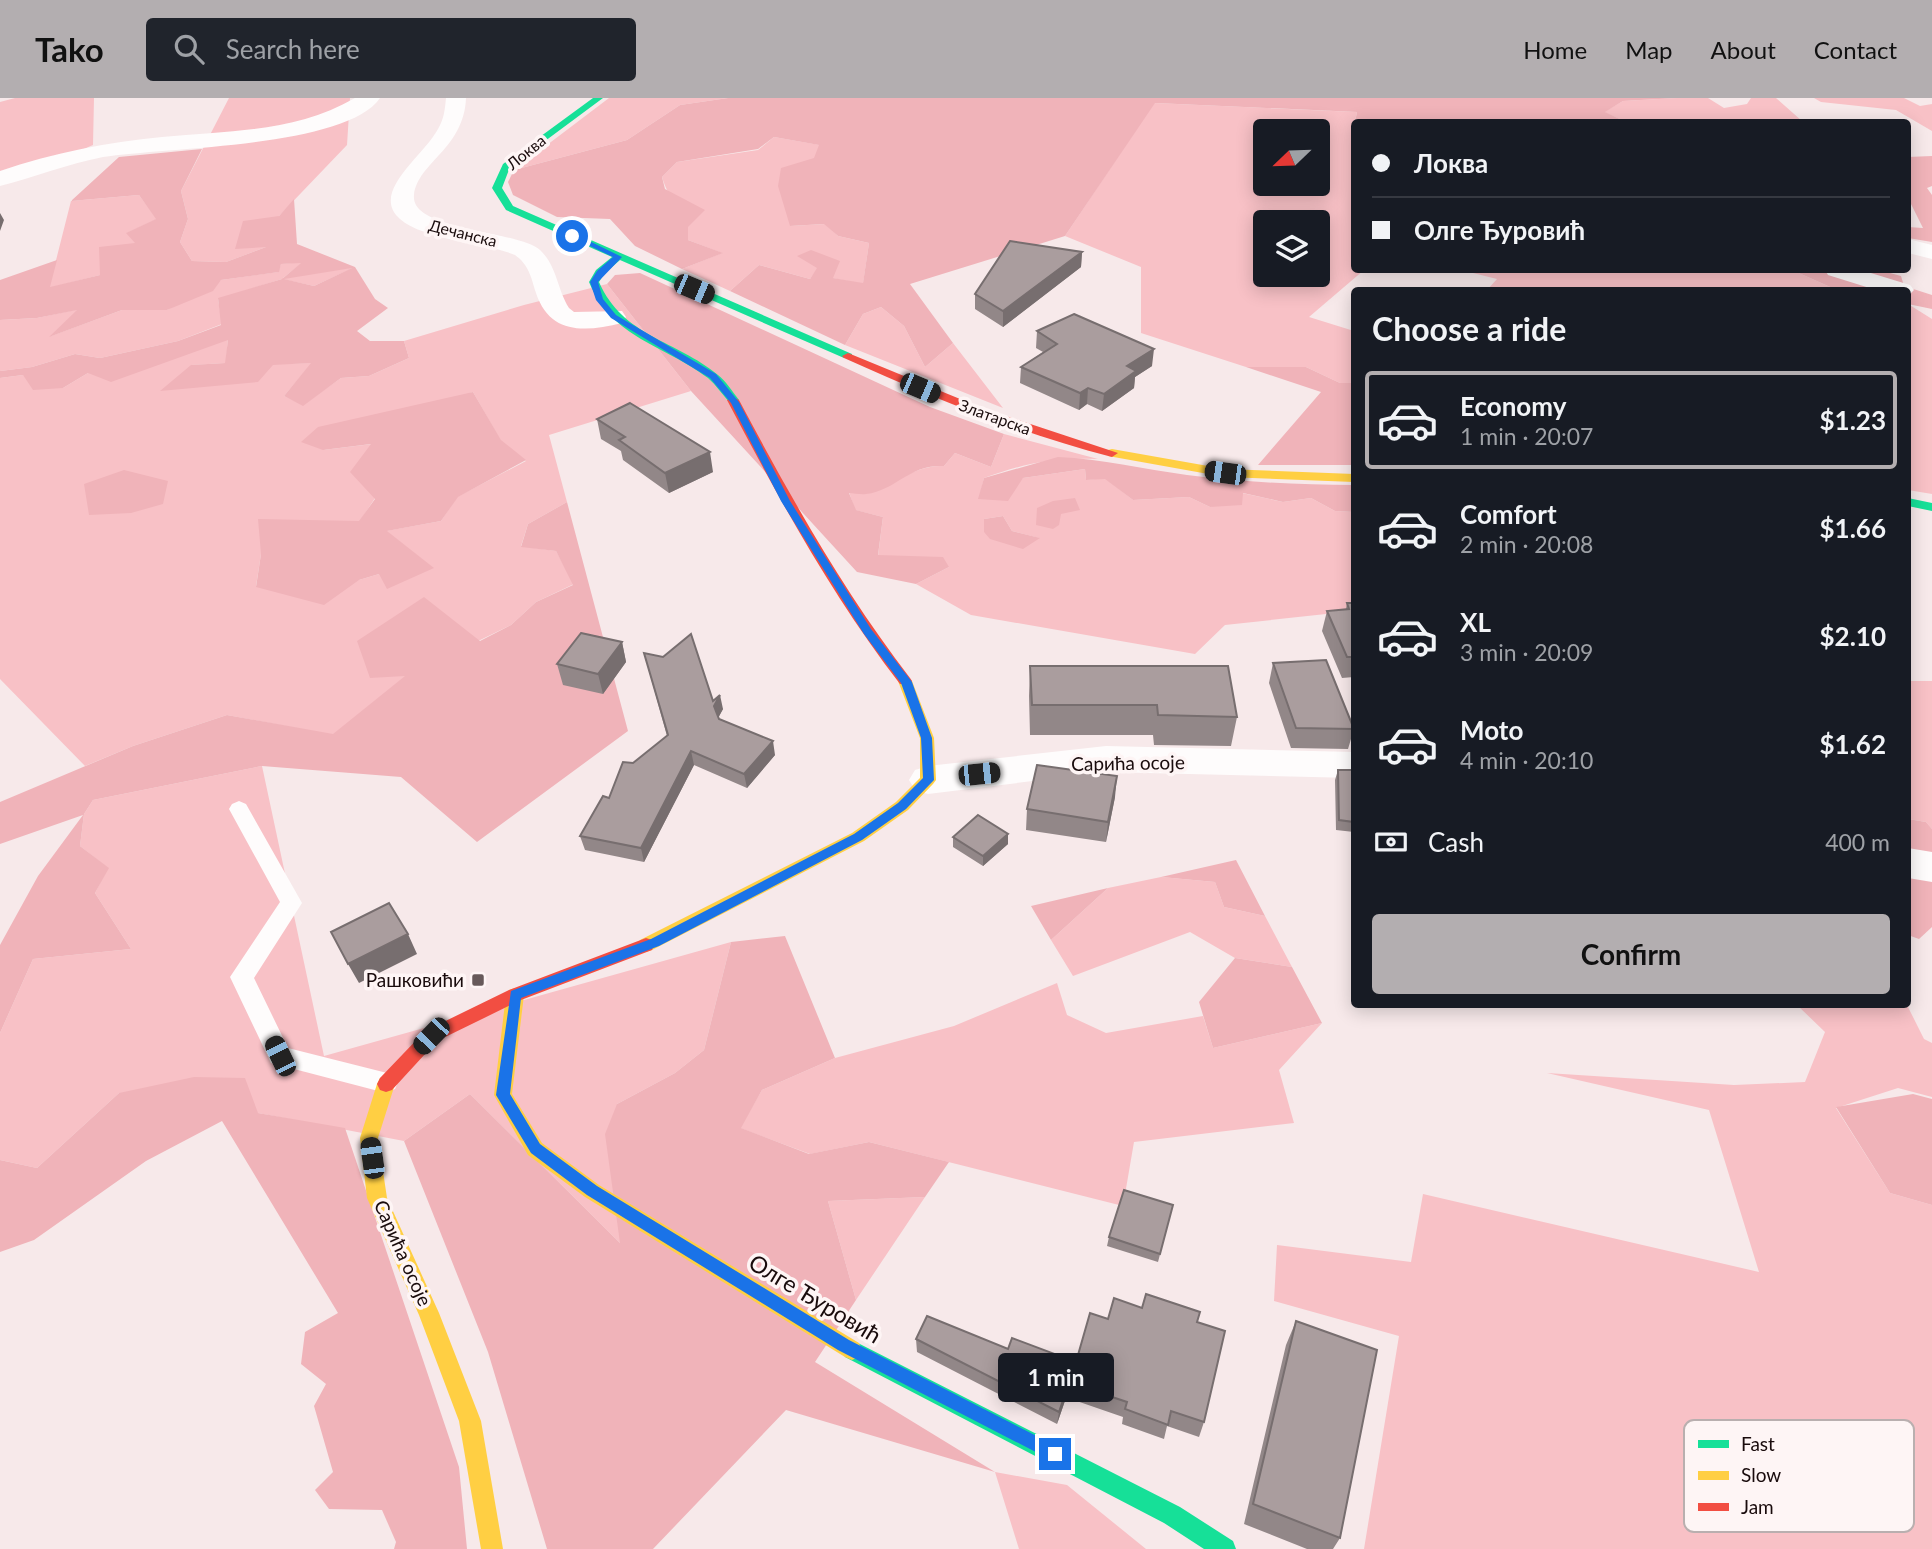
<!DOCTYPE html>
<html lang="en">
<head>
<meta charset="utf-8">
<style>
	:root { --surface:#171b24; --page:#20242c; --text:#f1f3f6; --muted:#9ea1a6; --line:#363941; --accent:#b3aeb0 }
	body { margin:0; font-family:Lato,sans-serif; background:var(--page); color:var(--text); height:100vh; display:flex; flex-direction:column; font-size:26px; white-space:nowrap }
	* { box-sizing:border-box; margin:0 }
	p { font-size:23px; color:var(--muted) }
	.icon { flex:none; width:38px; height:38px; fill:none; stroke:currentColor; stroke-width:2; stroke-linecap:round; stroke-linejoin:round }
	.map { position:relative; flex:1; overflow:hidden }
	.side { position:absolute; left:1351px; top:189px; width:560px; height:721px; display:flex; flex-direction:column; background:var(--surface); border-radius:7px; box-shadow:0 4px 18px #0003 }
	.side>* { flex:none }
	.hud { position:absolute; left:1351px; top:21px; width:560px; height:154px; border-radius:7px; box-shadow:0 4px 18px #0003; display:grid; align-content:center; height:154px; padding:0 21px; background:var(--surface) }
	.needle { width:46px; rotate:247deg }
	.controls { position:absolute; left:1253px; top:21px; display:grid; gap:14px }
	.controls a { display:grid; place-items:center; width:77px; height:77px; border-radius:7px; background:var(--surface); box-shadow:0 4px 18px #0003; font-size:35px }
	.end { position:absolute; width:32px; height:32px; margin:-16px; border:9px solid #1a73e8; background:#fff; box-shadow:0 0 0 4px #fff }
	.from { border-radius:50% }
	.bubble { position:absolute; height:49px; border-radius:7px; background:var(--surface); box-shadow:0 4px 18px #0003; font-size:23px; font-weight:700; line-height:49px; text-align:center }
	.car { position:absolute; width:21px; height:42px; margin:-21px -10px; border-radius:9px; box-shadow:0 0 5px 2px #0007; background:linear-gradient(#222 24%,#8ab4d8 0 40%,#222 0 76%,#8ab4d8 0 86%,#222 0) }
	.hud b { display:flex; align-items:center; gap:24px; height:66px; font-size:26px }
	.hud b+b { border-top:2px solid var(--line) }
	.hud i { width:18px; height:18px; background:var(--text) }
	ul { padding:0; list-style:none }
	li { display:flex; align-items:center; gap:21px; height:98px; margin:0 14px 10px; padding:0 7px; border:4px solid transparent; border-radius:7px }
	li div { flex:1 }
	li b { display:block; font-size:26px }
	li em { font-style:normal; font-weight:700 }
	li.on { border-color:var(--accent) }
	li>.icon { width:63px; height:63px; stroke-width:1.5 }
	h2 { padding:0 21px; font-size:32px; line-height:84px }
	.pay { display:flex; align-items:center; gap:18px; height:77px; padding:0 21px; font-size:26px }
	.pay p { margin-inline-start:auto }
	.cta { display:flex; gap:14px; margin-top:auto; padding:14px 21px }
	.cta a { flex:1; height:80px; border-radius:7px; background:var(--accent); color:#111; font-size:28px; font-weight:700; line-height:80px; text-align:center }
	header { display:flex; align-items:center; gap:42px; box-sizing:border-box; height:98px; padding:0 35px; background:var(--accent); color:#111 }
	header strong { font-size:33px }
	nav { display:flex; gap:38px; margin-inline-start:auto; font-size:24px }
	.search { width:490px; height:63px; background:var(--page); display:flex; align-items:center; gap:18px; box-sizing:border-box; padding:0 24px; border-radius:7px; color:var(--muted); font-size:26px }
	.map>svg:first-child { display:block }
	.green { fill:#f8c1c6; fill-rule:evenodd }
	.forest { fill:#f0b3b9; fill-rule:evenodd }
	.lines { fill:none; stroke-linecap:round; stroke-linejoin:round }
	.lane { fill:#fefcfc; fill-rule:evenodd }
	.street { fill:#fefcfc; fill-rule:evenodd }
	.fast { fill:#16e098; fill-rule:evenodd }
	.slow { fill:#ffcf43; fill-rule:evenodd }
	.jam { fill:#f24e42; fill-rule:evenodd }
	.wall { fill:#928788 }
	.shaded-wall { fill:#776e6f }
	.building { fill:#aa9d9e; stroke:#776e6f; stroke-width:2 }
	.route { fill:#1a73e8 }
	.poi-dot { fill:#67595a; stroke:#fef5f5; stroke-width:2.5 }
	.labels { text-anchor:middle; stroke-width:7; stroke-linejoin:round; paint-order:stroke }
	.far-street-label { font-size:16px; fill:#190b0c; stroke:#fef5f5 }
	.street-label { font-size:19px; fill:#190b0c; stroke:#fef5f5 }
	.poi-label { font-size:19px; fill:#190b0c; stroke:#fef5f5; text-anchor:end }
	.near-street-label { font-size:23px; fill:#190b0c; stroke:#fef5f5 }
	.key { fill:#fef5f5; stroke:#b9afaf; stroke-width:2 }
	.key-label { font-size:19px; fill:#190b0c }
</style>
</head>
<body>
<header>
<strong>Tako</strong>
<div class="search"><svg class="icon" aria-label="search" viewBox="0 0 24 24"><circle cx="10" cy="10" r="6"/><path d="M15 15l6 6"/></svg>Search here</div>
<nav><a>Home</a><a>Map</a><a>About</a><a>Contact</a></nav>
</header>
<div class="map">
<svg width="1932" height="1451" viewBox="0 0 1932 1451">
	<rect width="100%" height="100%" fill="#f7e9ea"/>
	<path class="green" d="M15,0H94L93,47L0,87V4Z
		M229,0H350L347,47L279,118L269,148L226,164L192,163L180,144L188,121L181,93Z
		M609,0H728L680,7L627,42L514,72Z
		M1677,0H1708L1724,10L1747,6L1751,0H1776L1802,23L1626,24L1604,14L1623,3Z
		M1814,0H1904L1920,8L1932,6V33L1896,12L1821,4Z
		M1154,5L1357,14L1354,28V172H1364L1309,219L1354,233V285H1340L1306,269H1246L1141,235V169L1065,138ZM1265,33H1318V86H1265ZM1265,124H1318V177H1265Z
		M774,39L820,47L790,128L825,126L838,138L869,145L863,186L832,180L818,170L810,181L759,167L730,193L682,171L722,155L688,142C687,118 668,101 662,79L677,64L758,52Z
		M139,97L157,121L127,135L136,145L100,177L49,190L71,103Z
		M303,164L283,180L355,169L314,188L282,181L218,201L222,226L178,243L100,260L75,256L32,269L0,273V222L37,220L79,211L51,238L122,212H167L221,182L278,174L281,166Z
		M1461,172H1792L1837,192H1487L1497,181Z
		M607,186L691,293L549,337L567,404L528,426L521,448L556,453L574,486L536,504L511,527L406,578L333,637L227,617L133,648L85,668L0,581V280L23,277L63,290L88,275L184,256L228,241L226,265L191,267L312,265L284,298L303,307L341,280L369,278L409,260L404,243L524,207ZM473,294L501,343L526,363L457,399L441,423L386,433L433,470L379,476L359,482L256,488L261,456L333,423H360L375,400L372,346L323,352Z
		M1908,206L1932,221V396L1908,392Z
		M881,209L904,228L925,269L953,245L1003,310L845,247L863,216Z
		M1004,336L1098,361C1053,359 1026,365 984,380L979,401L1023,380L1085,371L1086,382L1105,380L1133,402L1189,399L1210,409L1242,395L1283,404L1311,400L1335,413L1354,414V513L1225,527L1195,556L971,517L916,486L949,469L878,458L883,419L855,412L849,394C887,398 907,366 944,368L955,355L991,369ZM1003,418L1012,433L1039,440L984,434V421Z
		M1908,583H1932V731L1926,724L1908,721Z
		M262,668L324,958L731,844L704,952L675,975L617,1006L621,1146L470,996L404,1043L258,1015L119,995L37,1070L0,1062V935L33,861L131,851L95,795L108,770L80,748L84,716L93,702Z
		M1161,779L1215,784L1224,809L1265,818L1292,869L1235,860L1190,834L1073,878L1051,842L1108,790Z
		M1057,885L1067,917L1106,935L1203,918L1213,950L1322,925L1279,972L1294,1025L1134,1044L1123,1108L869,1044L810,1056L740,1030L762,992L835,960L954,928Z
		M1797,907H1907L1924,941L1932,945V999L1898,990L1836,1010L1890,1095L1932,1107V1451H1364L1399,1238L1274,1203L1277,1147L1411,1164L1423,1096L1759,1174L1709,1012L1547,975L1734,987L1805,984L1825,934Z
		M925,1099L856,1202L828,1103Z
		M995,1374L1067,1387L1146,1451H1019Z"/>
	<path class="forest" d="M728,0H1677L1623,3L1605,14L1626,24H1355L1357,14L1155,5L1065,138L910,186L953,245L925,269L904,228L881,209L863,216L845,247L730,193L759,167L810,181L817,170L797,158L811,152L840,163L833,180L863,185L869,145L838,138L824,126L790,128L778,88L781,70L814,60L819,47L774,39L758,51L677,64L662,79L665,91L705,112L688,129V142L723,155L682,171L635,148L610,121L557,119L513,97L508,84L514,72L627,42L680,7Z
		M202,51L181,93L188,121L180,144L192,163L226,164L266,149L235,151L243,123L279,118L294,101L297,146L355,169L375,201L388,210L357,233L370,243H404L409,260L369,278L341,280L303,308L284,298L311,265L273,267L258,284L160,293L191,267L225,265L228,242L111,284L88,275L63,290L33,292L23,277L0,280V273L32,269L75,256L100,260L178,243L221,227L218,200L282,181L301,165L281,166L279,174L221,182L213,193L167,212H122L49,239L77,212L37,220L0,222V182L57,162L50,189L100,177L99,149L135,145L126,135L156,121L139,97L71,103L119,59ZM352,170L314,188L284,181Z
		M1932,58V88L1927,90L1932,97V144L1908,140V129L1923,130L1908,100V59Z
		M1792,172H1879L1901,178L1904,188L1932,197V211L1908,206V192H1837Z
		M640,175L930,309L1004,336L991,369L955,355L944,368C909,366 897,392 866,396C861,397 854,395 849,395L856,412L883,419L878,457L943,459L949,469L916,486L857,474L691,293L607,186L615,177Z
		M1246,269H1306L1340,285H1354V367H1258L1321,294Z
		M473,294L501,342L526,362L458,399L441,423L387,433L434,470L387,491L379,476L359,482L324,507L256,489L261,456L258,421L359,423L375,401L350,374L371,346L323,352L301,344L318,329Z
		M1058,359C1102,361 1143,371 1187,377C1242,384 1298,387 1354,387V414L1335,413L1311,400L1283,404L1243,395L1242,407L1210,409L1189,399L1133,402L1105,381L1086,382L1085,371L1023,380L1008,403L978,401L984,380Z
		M124,372L168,383L163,406L131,415L89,417L84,386Z
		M1075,400L1080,412L1061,416L1059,427L1053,431L1036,427L1037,410L1053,403Z
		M567,404L628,633L477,744L401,679L262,668L93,702L84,716L80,748L109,770L95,795L131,851L33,861L0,935V847L38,778L83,717L0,746V704L133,648L227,617L333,636L405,578L370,580L357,543L424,499L480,543L511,527L536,504L573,487L556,453L521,449L528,426Z
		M1003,418L1012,433L1040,440L1023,451L990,441L984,434V421Z
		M1908,721L1926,724L1932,731V829L1919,841L1908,837Z
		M1236,762L1265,818L1224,809L1215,784L1161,779Z
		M1108,790L1051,842L1031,808Z
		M785,838L835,960L762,992L741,1030L809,1056L869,1044L949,1064L925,1099L828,1103L856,1202L815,1264L995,1374L786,1312L653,1451H547L488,1254L404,1043L470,996L620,1145L605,1036L617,1006L675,975L704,952L731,844Z
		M1235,860L1292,869L1322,925L1213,950L1199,904Z
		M194,979L245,980L258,1015L345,1030L459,1369L467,1451H394L396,1444L382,1412L329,1411L315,1392L333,1374L314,1308L326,1286L301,1266L305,1234L338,1215L222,1023L146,1063L34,1142L0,1154V1062L37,1070L119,995Z
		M1913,996L1932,1001V1107L1890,1095L1836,1009Z"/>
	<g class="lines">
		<path class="lane" d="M239,703L246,706L302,805L254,880L288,950L395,977L398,984L395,991L386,995L271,965L230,879L280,804L229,711L232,706Z"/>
		<path class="street" d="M355,0H380C346,50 163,49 103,59C67,66 35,79 0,88V73C53,55 107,44 162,39C230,32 294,35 355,0Z
			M446,0H466C464,51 418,64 414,97C410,133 517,132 540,152C557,168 557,191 569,210L574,214L622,213L626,219L622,225C585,234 550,237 536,195C531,179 529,167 515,157C485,145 452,145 422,133C351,106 421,63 438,31C444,21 445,11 446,0Z
			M1908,141L1932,147V161L1908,155Z
			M1825,172H1861L1910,187L1914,192L1908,198V192H1876L1828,177Z
			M1106,648L1354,654V680L1106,674L928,696L915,692L909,682L915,672L928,668Z
			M1908,750L1932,754V784L1908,780Z"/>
		<path class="fast" d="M593,0H603L510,69L502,90L513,108L852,256V260H844L620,162L604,176L599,184C623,239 676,242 718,277C726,283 732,293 739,302L733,305L729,304C722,296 716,287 708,280C663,246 613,241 589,184L596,172L612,159L506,112L492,90L503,66Z
			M1908,400L1932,405V413L1908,408Z
			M852,1242L1180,1409L1233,1443L1236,1451H1204L1164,1425L845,1259L842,1252L845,1245Z"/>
		<path class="slow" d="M1112,351L1225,371L1354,376V384L1225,379L1108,358V352Z
			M905,578L912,583L934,640L936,682L933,686L908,712L864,743L652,852L646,854L640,852L638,847L640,842L852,735L896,704L920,680V640L898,583Z
			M515,890L521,892L524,897L512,996L542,1045L599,1087L859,1245L862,1252L859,1259L852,1262L845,1259L585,1099L528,1057L494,997L506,897L509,892Z
			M386,978L392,980L395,986L378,1040L387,1100L439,1215L481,1323L503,1451H481L459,1323L419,1217L367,1100L360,1040L377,986L380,980Z"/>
		<path class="jam" d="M848,255L982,310L1118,355L1112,359C1019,335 931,299 844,260L842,258Z
			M733,299L739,302C790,398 843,493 910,580L912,583L910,586H900C832,498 779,401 727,302Z
			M646,840L652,842L654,847L652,852L521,902L437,943L392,992L386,994L380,992L377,986L380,980L425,933L509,892Z"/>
	</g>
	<path class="wall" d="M1082,154L1081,169L1003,229L975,211V196Z
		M1037,233L1152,268L1135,279L1134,290L1102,313L1087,306L1079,312L1020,285L1021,269L1043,254L1036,250Z
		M597,321L713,374L669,395L623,362L621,353L601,341Z
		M1347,505H1354V579L1342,580L1322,533L1327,513L1346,511Z
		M622,544L626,564L603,596L563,587L557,566Z
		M644,555L723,611L718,620L719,621L775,657L747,690L694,667L644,764L585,752L580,738L609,700L633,665L667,638Z
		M1273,565L1354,631L1348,651L1291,650L1269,585Z
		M1030,568L1237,619L1231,648L1154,647L1153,637H1030L1029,598Z
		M1338,672H1354V734L1336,732L1335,682Z
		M1115,699L1106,744L1026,732L1027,711Z
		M1008,736V746L983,768L953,749V739Z
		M1173,1107L1158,1164L1107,1148L1109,1139Z
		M1142,1210L1197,1224L1204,1324L1199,1339L1167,1328L1164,1341L1122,1326L1123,1319L1068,1300L1069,1291L1057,1326L917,1254L916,1241L1008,1251L1076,1264L1108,1221Z
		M1296,1223L1340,1440L1333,1451H1307L1244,1426L1286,1247Z"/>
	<path class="shaded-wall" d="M0,115L4,122L0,133Z
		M1082,154L1081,169L1003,229V213Z
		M1154,251L1152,268L1135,279L1134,290L1102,313L1104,296L1127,268Z
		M1088,290L1087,306L1079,312L1080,295Z
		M710,354L713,374L669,395L665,375Z
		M622,544L626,564L603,596L598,576Z
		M720,597L723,611L717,622L714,608Z
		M773,643L775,657L747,690L744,676Z
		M691,653L694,667L644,764L641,750Z
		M1117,678L1115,699L1106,744L1108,724Z
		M1008,736V746L983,768V758Z
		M408,836L417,856L359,885L348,866Z
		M1076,1264L1069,1291L1057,1326L1059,1314Z"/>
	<path class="building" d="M1010,143L1082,154L1003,213L975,196Z
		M1074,216L1154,251L1127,268L1136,273L1104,296L1088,290L1080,295L1021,269L1057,246L1037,233Z
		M630,305L710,354L665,375L619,342L625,339L597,321Z
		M1347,505H1354V559H1347L1327,513L1349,511Z
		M581,535L622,544L598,576L557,566Z
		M691,536L713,603L720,597L714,608L719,621L773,643L744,676L691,653L641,750L580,738L603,698L609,700L623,664L633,665L668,637L644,555L663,559Z
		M1326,562L1354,631L1296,630L1273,565Z
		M1030,568H1228L1237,619L1158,617L1157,607H1032Z
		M1037,667L1117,678L1108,724L1027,711Z
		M1338,672H1354V724L1339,722Z
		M978,717L1008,736L983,758L953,739Z
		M389,805L408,836L348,866L331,834Z
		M1124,1092L1173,1107L1160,1156L1109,1139Z
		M1146,1196L1200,1214L1197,1224L1225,1233L1204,1324L1171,1313L1168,1327L1125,1311L1127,1304L1070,1285L1090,1215L1108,1221L1114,1200L1142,1210Z
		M927,1218L1008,1251L1012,1240L1076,1264L1059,1314L916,1241Z
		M1296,1223L1377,1252L1340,1440L1253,1406Z"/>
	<path class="route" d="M575,136L622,159L598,184L603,201L616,217L716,276L739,304L790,403L871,531L912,584L932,640L934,682L906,711L862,742L659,848L521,900L510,996L540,1046L597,1088L849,1242L1060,1350L1063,1356L1055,1364L838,1252L587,1097L531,1055L496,997L511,893L651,841L854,736L898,705L923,680L921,640L901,585L864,536L781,403L731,305L710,280L611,220L596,202L590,184L597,173L613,159L569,138Z"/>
	<rect class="poi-dot" x="471" y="875" width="14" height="14" rx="3.5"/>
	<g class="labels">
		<g class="far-street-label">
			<text transform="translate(526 54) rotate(-39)" y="6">Локва</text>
			<text transform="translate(463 135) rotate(14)" y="6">Дечанска</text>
			<text transform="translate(995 319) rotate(20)" y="6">Златарска</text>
		</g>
		<g class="street-label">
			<text transform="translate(1128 665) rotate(-1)" y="7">Сарића осоје</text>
			<text transform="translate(403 1155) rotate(66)" y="7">Сарића осоје</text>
		</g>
		<g class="poi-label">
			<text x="464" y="889">Рашковићи</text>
		</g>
		<g class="near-street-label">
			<text transform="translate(815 1201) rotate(31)" y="8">Олге Ђуровић</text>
		</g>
	</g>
	<rect x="1684" y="1322" width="230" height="112" rx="10" class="key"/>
	<rect x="1698" y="1342" width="31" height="8" fill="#16e098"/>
	<rect x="1698" y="1373" width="31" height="9" fill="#ffcf43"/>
	<rect x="1698" y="1405" width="31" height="8" fill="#f24e42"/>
	<g class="key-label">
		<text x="1741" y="1353">Fast</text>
		<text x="1741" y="1384">Slow</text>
		<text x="1741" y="1416">Jam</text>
	</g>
</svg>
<div class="controls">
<a><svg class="needle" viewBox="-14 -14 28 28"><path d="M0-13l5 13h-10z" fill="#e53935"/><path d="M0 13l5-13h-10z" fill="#9ea1a6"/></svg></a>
<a><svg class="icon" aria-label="layers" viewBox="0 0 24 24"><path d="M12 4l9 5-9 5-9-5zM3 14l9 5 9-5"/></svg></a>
</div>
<i class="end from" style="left:572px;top:138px"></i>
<i class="end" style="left:1055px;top:1356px"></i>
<div class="bubble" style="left:998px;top:1255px;width:116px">1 min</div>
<i class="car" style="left:694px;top:191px;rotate:113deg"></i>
<i class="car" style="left:920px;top:290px;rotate:113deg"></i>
<i class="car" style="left:1225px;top:375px;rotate:278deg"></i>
<i class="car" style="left:979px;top:676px;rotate:84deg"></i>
<i class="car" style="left:431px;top:938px;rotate:224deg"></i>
<i class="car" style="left:280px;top:958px;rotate:334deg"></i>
<i class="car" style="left:372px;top:1060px;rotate:352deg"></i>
<div class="hud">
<b><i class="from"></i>Локва</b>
<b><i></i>Олге Ђуровић</b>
</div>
<section class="side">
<h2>Choose a ride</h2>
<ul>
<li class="on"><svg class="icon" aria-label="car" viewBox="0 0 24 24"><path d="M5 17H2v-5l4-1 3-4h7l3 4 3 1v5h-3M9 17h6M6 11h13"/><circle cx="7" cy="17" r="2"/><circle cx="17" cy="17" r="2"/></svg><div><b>Economy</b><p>1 min · 20:07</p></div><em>$1.23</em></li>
<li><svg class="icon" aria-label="car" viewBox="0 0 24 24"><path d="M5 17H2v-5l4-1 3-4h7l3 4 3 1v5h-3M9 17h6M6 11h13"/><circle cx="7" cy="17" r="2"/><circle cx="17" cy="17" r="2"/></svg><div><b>Comfort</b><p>2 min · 20:08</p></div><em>$1.66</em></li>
<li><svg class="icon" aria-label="car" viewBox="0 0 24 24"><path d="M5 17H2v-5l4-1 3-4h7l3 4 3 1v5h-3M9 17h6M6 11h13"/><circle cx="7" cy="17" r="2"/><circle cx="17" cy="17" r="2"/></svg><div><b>XL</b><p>3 min · 20:09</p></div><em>$2.10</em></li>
<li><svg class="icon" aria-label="car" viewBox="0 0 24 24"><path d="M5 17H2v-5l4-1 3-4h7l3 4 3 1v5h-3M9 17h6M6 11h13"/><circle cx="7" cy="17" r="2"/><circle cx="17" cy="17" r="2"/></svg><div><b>Moto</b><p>4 min · 20:10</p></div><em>$1.62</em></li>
</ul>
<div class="pay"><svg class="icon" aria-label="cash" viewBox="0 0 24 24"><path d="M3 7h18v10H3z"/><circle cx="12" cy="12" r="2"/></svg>Cash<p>400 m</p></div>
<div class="cta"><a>Confirm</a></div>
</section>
</div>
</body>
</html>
